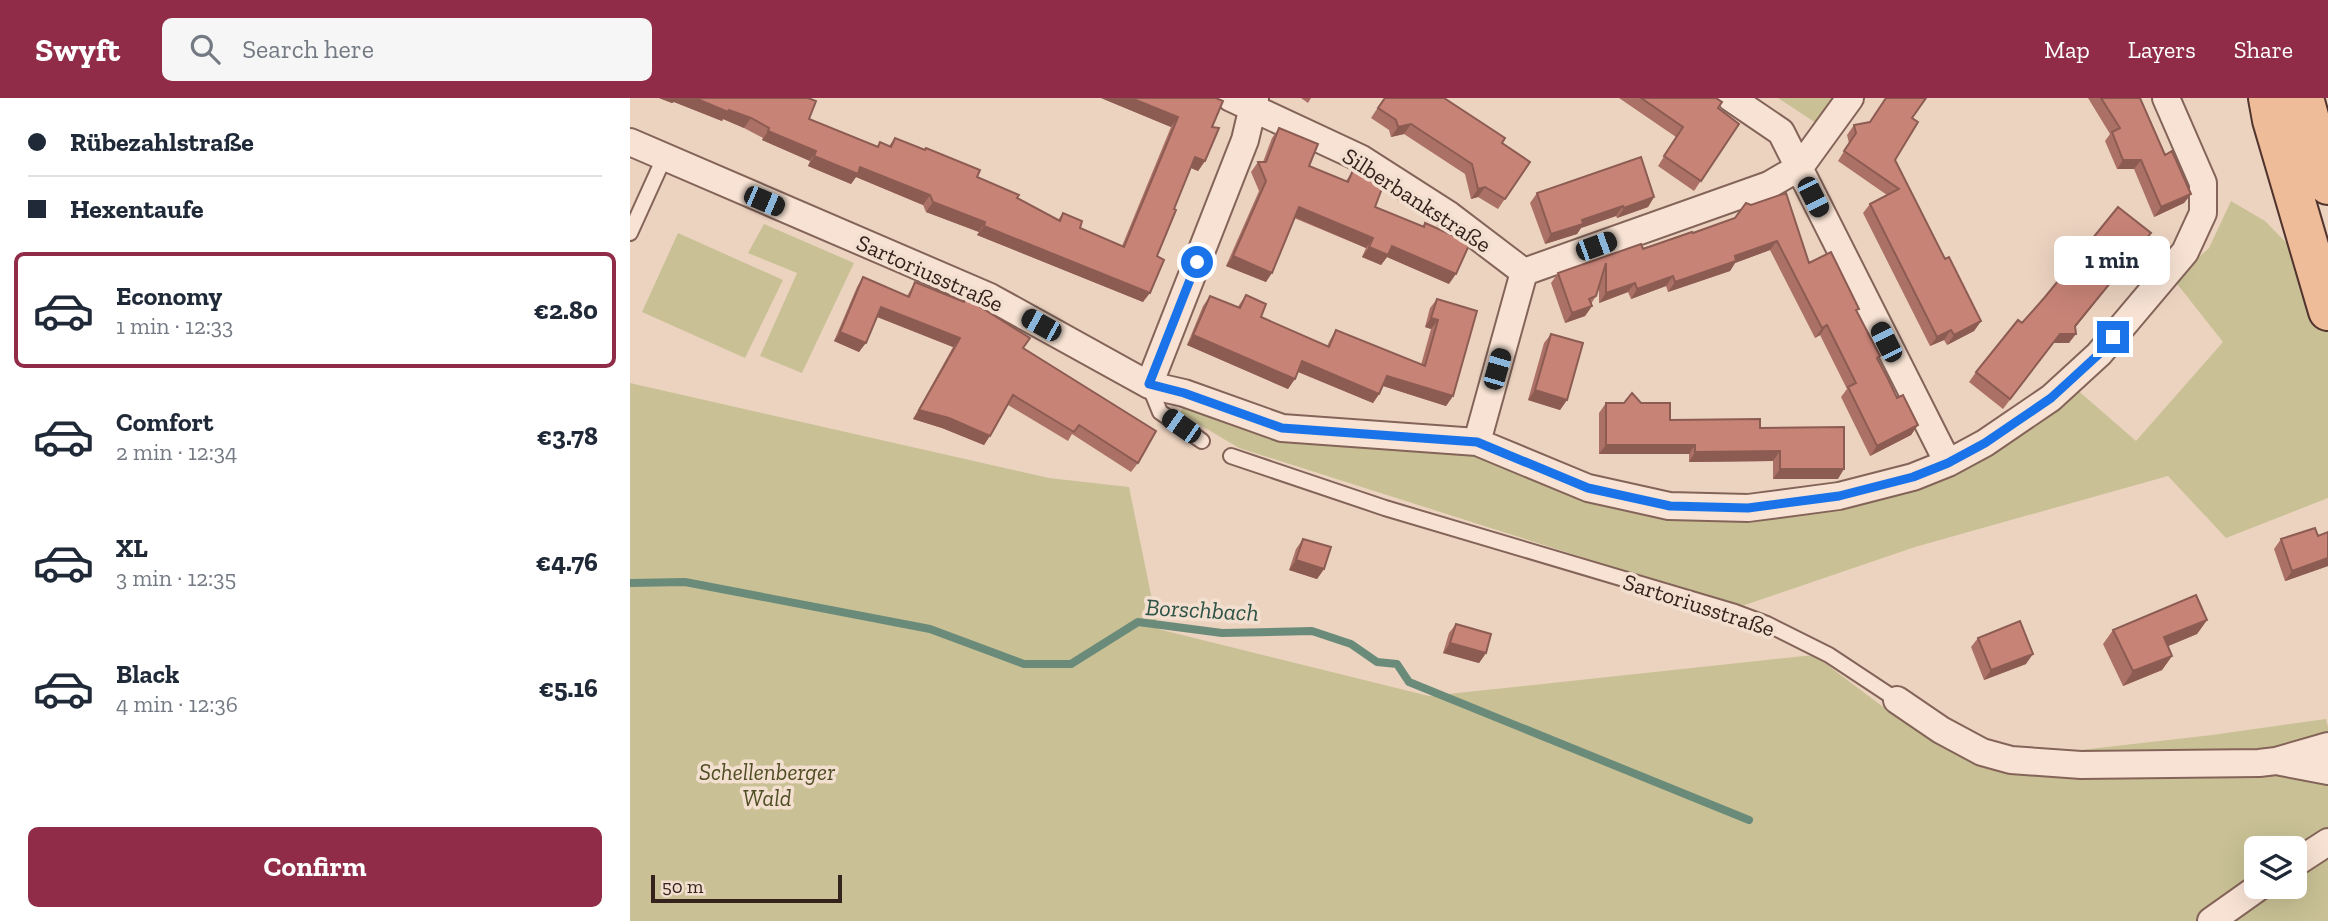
<!DOCTYPE html>
<html lang="en">
<head>
<meta charset="utf-8">
<style>
	:root { --surface:#fff; --page:#f6f6f7; --text:#1f2937; --muted:#747a83; --line:#e0e1e3; --accent:#902c48 }
	body { margin:0; font-family:"Zilla Slab",serif; background:var(--page); color:var(--text); height:100vh; display:flex; flex-direction:column; font-size:26px; white-space:nowrap }
	* { box-sizing:border-box; margin:0 }
	p { font-size:23px; color:var(--muted) }
	.icon { flex:none; width:38px; height:38px; fill:none; stroke:currentColor; stroke-width:2; stroke-linecap:round; stroke-linejoin:round }
	.map { position:relative; flex:1; overflow:hidden }
	.sheet { display:flex; flex-direction:column; background:var(--surface); width:630px }
	.sheet>* { flex:none }
	.hud { display:grid; align-content:center; height:154px; padding:0 28px; background:var(--surface) }
	.tools { position:absolute; left:1614px; top:738px; display:grid; gap:14px }
	.tools a { display:grid; place-items:center; width:63px; height:63px; border-radius:10px; background:var(--surface); box-shadow:0 7px 28px #0002; font-size:35px }
	.scale { position:absolute; left:21px; bottom:18px; width:191px; box-sizing:border-box; padding-left:7px; border:4px solid #34221d; border-top:0; font-size:19px; line-height:24px; white-space:nowrap; color:#34221d; -webkit-text-stroke:5px #f3dfcf; paint-order:stroke }
	.end { position:absolute; width:32px; height:32px; margin:-16px; border:9px solid #1a73e8; background:#fff; box-shadow:0 0 0 4px #fff }
	.from { border-radius:50% }
	.bubble { position:absolute; height:49px; border-radius:10px; background:var(--surface); box-shadow:0 7px 28px #0002; font-size:23px; font-weight:800; line-height:49px; text-align:center }
	.car { position:absolute; width:21px; height:42px; margin:-21px -10px; border-radius:9px; box-shadow:0 0 5px 2px #0007; background:linear-gradient(#222 24%,#8ab4d8 0 40%,#222 0 76%,#8ab4d8 0 86%,#222 0) }
	.hud b { display:flex; align-items:center; gap:24px; height:66px; font-size:26px }
	.hud b+b { border-top:2px solid var(--line) }
	.hud i { width:18px; height:18px; background:var(--text) }
	ul { padding:0; list-style:none }
	li { display:flex; align-items:center; gap:21px; height:116px; margin:0 14px 10px; padding:0 14px; border:4px solid transparent; border-radius:10px }
	li div { flex:1 }
	li b { display:block; font-size:26px }
	li em { font-style:normal; font-weight:800 }
	li.on { border-color:var(--accent) }
	li>.icon { width:63px; height:63px; stroke-width:1.5 }
	.cta { display:flex; gap:14px; margin-top:auto; padding:14px 28px }
	.cta a { flex:1; height:80px; border-radius:10px; background:var(--accent); color:#fff; font-size:28px; font-weight:800; line-height:80px; text-align:center }
	header { display:flex; align-items:center; gap:42px; box-sizing:border-box; height:98px; padding:0 35px; background:var(--accent); color:#fff }
	header strong { font-size:33px }
	nav { display:flex; gap:38px; margin-inline-start:auto; font-size:24px }
	.search { width:490px; height:63px; background:var(--page); display:flex; align-items:center; gap:18px; box-sizing:border-box; padding:0 24px; border-radius:10px; color:var(--muted); font-size:26px }
	main { display:flex; flex:1; min-height:0 }
	.map>svg:first-child { display:block }
	.green { fill:#c9c195; fill-rule:evenodd }
	.lines { fill:none; stroke-linecap:round; stroke-linejoin:round }
	.stream { stroke:#6b8b7a; stroke-width:8 }
	.service-casing { stroke:#846459; stroke-width:18 }
	.minor-casing { stroke:#846459; stroke-width:30 }
	.primary-casing { stroke:#51342d; stroke-width:42 }
	.service { stroke:#f7e2d3; stroke-width:14 }
	.minor { stroke:#f7e2d3; stroke-width:26 }
	.primary { stroke:#eebc99; stroke-width:38 }
	.wall { fill:#ac7166 }
	.shaded-wall { fill:#8c5c53 }
	.building { fill:#c88377; stroke:#8c5c53; stroke-width:2 }
	.route { stroke:#1a73e8; stroke-width:9 }
	.labels { text-anchor:middle; stroke-width:7; stroke-linejoin:round; paint-order:stroke }
	.street-label { font-size:23px; fill:#34221d; stroke:#f3dfcf }
	.park-label { font-size:23px; font-style:italic; fill:#4f4e24; stroke:#f3dfcf }
	.water-label { font-size:24px; font-style:italic; fill:#2c5346; stroke:#f3dfcf }
</style>
</head>
<body>
<header>
<strong>Swyft</strong>
<div class="search"><svg class="icon" aria-label="search" viewBox="0 0 24 24"><circle cx="10" cy="10" r="6"/><path d="M15 15l6 6"/></svg>Search here</div>
<nav><a>Map</a><a>Layers</a><a>Share</a></nav>
</header>
<main>
<section class="sheet">
<div class="hud">
<b><i class="from"></i>Rübezahlstraße</b>
<b><i></i>Hexentaufe</b>
</div>
<ul>
<li class="on"><svg class="icon" aria-label="car" viewBox="0 0 24 24"><path d="M5 17H2v-5l4-1 3-4h7l3 4 3 1v5h-3M9 17h6M6 11h13"/><circle cx="7" cy="17" r="2"/><circle cx="17" cy="17" r="2"/></svg><div><b>Economy</b><p>1 min · 12:33</p></div><em>€2.80</em></li>
<li><svg class="icon" aria-label="car" viewBox="0 0 24 24"><path d="M5 17H2v-5l4-1 3-4h7l3 4 3 1v5h-3M9 17h6M6 11h13"/><circle cx="7" cy="17" r="2"/><circle cx="17" cy="17" r="2"/></svg><div><b>Comfort</b><p>2 min · 12:34</p></div><em>€3.78</em></li>
<li><svg class="icon" aria-label="car" viewBox="0 0 24 24"><path d="M5 17H2v-5l4-1 3-4h7l3 4 3 1v5h-3M9 17h6M6 11h13"/><circle cx="7" cy="17" r="2"/><circle cx="17" cy="17" r="2"/></svg><div><b>XL</b><p>3 min · 12:35</p></div><em>€4.76</em></li>
<li><svg class="icon" aria-label="car" viewBox="0 0 24 24"><path d="M5 17H2v-5l4-1 3-4h7l3 4 3 1v5h-3M9 17h6M6 11h13"/><circle cx="7" cy="17" r="2"/><circle cx="17" cy="17" r="2"/></svg><div><b>Black</b><p>4 min · 12:36</p></div><em>€5.16</em></li>
</ul>
<div class="cta"><a>Confirm</a></div>
</section>
<div class="map">
<svg width="1698" height="823" viewBox="0 0 1698 823">
	<rect width="100%" height="100%" fill="#ecd3c0"/>
	<path class="green" d="M1148,0H1203L1186,25Z
		M1601,103L1635,123L1683,172L1698,219V400L1596,440L1538,378L1285,449L1109,509L609,350L550,315L557,303L833,351L948,397L1214,408L1444,289L1506,343L1593,244L1544,182L1579,150Z
		M134,126L224,165L172,275L130,258L167,175L118,155Z
		M48,135L153,182L115,260L12,214Z
		M0,285L419,380L499,389L528,531L799,598L1184,557L1252,608L1355,663L1582,637L1696,621L1698,629V823H0ZM1626,751H1664V789H1626Z"/>
	<g class="lines">
		<path class="stream" d="M0,485L55,484L300,531L394,566H441L508,524L592,535L682,533L721,546L747,564L767,566L779,584L1119,722"/>
		<g class="service-casing">
			<path id="service" d="M0,135L34,60
				M519,287L530,314L572,343
				M601,358L755,410L1105,514L1137,526L1199,557L1267,602"/>
		</g>
		<g class="minor-casing">
			<path id="minor" d="M601,0L730,60L819,117L894,174
				M1101,0L1151,34L1318,365
				M0,44L360,199L519,287L554,295L652,330L847,344L958,390L1039,408L1118,410L1209,398L1283,379L1318,365L1355,345L1421,300L1469,256L1555,154L1573,115V85L1536,0
				M519,287L615,42L625,0
				M847,344L894,174L1139,87L1170,69L1220,0
				M1267,602L1311,632L1352,654L1381,662L1451,667L1629,665L1646,663L1698,648
				M1651,664L1698,673
				M1664,766L1698,744
				M1581,823L1629,789"/>
		</g>
		<g class="primary-casing">
			<path id="primary" d="M1638,0L1642,22L1698,213
				M1674,0L1698,87"/>
		</g>
		<use href="#service" class="service"/>
		<use href="#minor" class="minor"/>
		<use href="#primary" class="primary"/>
	</g>
	<path class="wall" d="M29,0H178L179,21L247,49L250,44L259,48L265,40L347,79L428,122L433,115L450,130L492,148L541,29L471,0L582,29L575,63L568,73L561,70L544,111L527,158L513,204L347,137L349,134L296,114L293,107L226,79L221,86L178,68L180,63L132,42L133,40L114,30L93,21L92,23L44,4L42,5Z
		M671,0H681L678,5Z
		M754,0L872,45L900,64L868,111L848,99L841,101L835,76L774,36L761,39L759,32L741,20Z
		M989,0H1086L1088,10L1109,26L1064,93L1028,68L1046,39Z
		M1458,0H1510L1535,57L1561,96L1554,105L1524,119L1504,71H1487L1475,43L1480,36Z
		M1282,20L1265,62L1315,161L1351,223L1344,233L1317,247L1314,242L1300,248L1233,115L1240,106L1257,97L1208,63L1219,45L1217,37L1224,27Z
		M649,30L679,68L716,83L723,72L745,109L793,128L795,125L819,186L757,159L751,167L732,159L736,150L664,120L636,184L596,168L629,93L621,74L628,64H633L642,40Z
		M907,95L1024,99L1018,109L987,120L986,118L951,130L947,136L915,146L900,105Z
		M1116,105L1179,165L1227,213L1250,258L1248,261L1267,300L1288,327L1281,337L1240,358L1211,299L1217,291L1190,237L1185,240L1140,152L1105,165L1100,173L1038,194L1036,188L1001,201L998,194L969,205V189L966,198L961,206L962,208L955,218L935,225L921,185L928,175L1063,135L1105,120Z
		M1521,135L1445,229L1439,245H1423L1373,311L1339,284L1346,274L1392,225Z
		M233,179L277,198L285,184L393,250L508,365L501,374L442,336L438,343L378,307L354,347L312,330L283,321L323,249L247,219L229,254L204,243L227,189Z
		M616,197L631,219L697,248L700,242L706,232L791,267L801,231L795,229L800,210L807,201L823,298L816,308L753,288L749,296L743,305L668,274L658,291L557,247L573,208L580,198L607,210Z
		M921,236L937,302L930,312L898,302L914,245Z
		M976,305H1011L1040,322L1130,330L1208,381H1143V363L1059,364V356H969V315Z
		M1698,434V468L1655,483L1644,451L1651,441L1688,438Z
		M673,441L694,471L687,481L659,472L666,451Z
		M1577,522L1567,536L1538,548L1542,558L1532,572L1493,588L1473,546L1483,532Z
		M826,526L856,555L849,565L813,555L819,535Z
		M1348,540L1396,566L1354,582L1341,549Z"/>
	<path class="shaded-wall" d="M29,0H65L99,12L121,20L114,30L93,21L92,23L44,4L42,5Z
		M471,0H501L548,19L541,29Z
		M781,26L774,36L761,39L768,29Z
		M138,33L186,53L180,63L132,42Z
		M184,58L230,69L300,97L293,107L226,79L221,86L178,68Z
		M565,59L575,63L568,73L559,69Z
		M1493,62H1511L1504,71H1487Z
		M855,89L848,99L841,101L848,91Z
		M1561,96L1554,105L1524,119L1531,109Z
		M1024,99L1018,109L987,120L994,110Z
		M303,104L355,124L349,134L296,114Z
		M993,108L986,118L951,130L947,136L915,146L921,136L952,122Z
		M669,109L743,140L736,150L662,118Z
		M354,128L520,195L513,204L347,137Z
		M1521,135L1440,236H1446L1439,245H1423L1373,311L1430,236L1445,228Z
		M1147,143L1140,152L1105,165L1100,173L1038,194L1045,184L1105,158Z
		M762,148L826,176L819,186L757,159L751,167L732,159L739,149Z
		M603,158L642,175L636,184L596,168Z
		M1043,178L1036,188L1001,201L1007,191Z
		M1005,185L998,194L969,205L976,195Z
		M962,208L955,218L935,225L942,215Z
		M251,209L330,240L323,249L245,218Z
		M801,220L808,222L801,231L795,229Z
		M1351,223L1344,233L1317,247L1324,237Z
		M1197,227L1190,237L1185,240L1192,230Z
		M1321,232L1314,242L1300,248L1307,239Z
		M210,234L236,245L229,254L204,243Z
		M563,237L665,281L658,291L557,247Z
		M672,263L749,296L743,305L666,273Z
		M757,278L823,298L816,308L750,287Z
		M905,292L937,302L930,312L898,302Z
		M289,312L319,320L360,338L354,347L312,330L283,321Z
		M1288,327L1281,337L1240,358L1247,348Z
		M976,347H1065L1059,356H969Z
		M1150,353L1143,363L1059,364L1065,354Z
		M1150,371H1214L1208,381H1143Z
		M1698,460V468L1655,483L1662,473Z
		M666,462L694,471L687,481L659,472Z
		M1577,522L1567,536L1524,554L1534,539Z
		M820,545L856,555L849,565L813,555Z
		M1403,556L1396,566L1354,582L1361,572Z
		M1542,558L1532,572L1493,588L1503,573Z"/>
	<path class="building" d="M65,0H178L186,3L179,21L248,49L250,44L261,49L265,40L295,52L296,50L350,72L347,79L389,97L387,100L430,123L433,115L452,123L450,130L494,149L548,19L501,0H586L593,3L582,29L589,30L575,63L565,59L544,111L546,112L527,158L534,162L520,195L354,128L355,124L303,104L300,97L230,69L228,76L184,58L186,53L138,33L139,30L121,20L99,12L98,14Z
		M755,0H814L875,40L872,45L900,64L875,101L855,89L848,91L842,66L781,26L768,29L766,22L748,10Z
		M1011,0H1086L1092,4L1088,10L1109,26L1071,83L1034,58L1053,29Z
		M1256,0H1296L1282,20L1288,24L1265,62L1315,161L1319,159L1351,223L1324,237L1321,232L1307,239L1240,106L1269,91L1214,53L1226,35L1224,27L1240,24Z
		M1471,0H1510L1535,57L1542,53L1561,96L1531,109L1511,62H1493L1482,34L1490,30Z
		M649,30L688,46L679,68L718,84L723,72L754,85L745,109L794,129L795,125L840,145L826,176L762,148L758,157L739,149L743,140L669,109L642,175L603,158L636,83L628,64H636Z
		M1011,59L1024,99L994,110L993,108L952,122L953,126L921,136L907,95Z
		M1156,95L1179,165L1201,154L1229,211L1226,212L1250,258L1247,260L1258,281L1267,300L1273,297L1288,327L1247,348L1218,289L1226,285L1197,227L1192,230L1147,143L1105,158L1106,163L1045,184L1043,178L1007,191L1005,185L976,195V165L966,198L959,201L962,208L942,215L928,175L1011,146L1013,151L1062,134L1063,135L1105,120L1116,105L1121,107Z
		M1488,109L1521,135L1445,228L1446,236H1430L1380,301L1346,274L1388,222L1392,225L1415,199Z
		M233,179L279,199L285,184L334,204L336,200L400,240L393,250L526,333L508,365L449,327L444,334L383,297L360,338L319,320L289,312L330,240L251,209L236,245L210,234Z
		M616,197L636,206L631,219L699,249L706,232L795,268L808,222L801,220L807,201L847,213L823,298L757,278L749,296L672,263L665,281L563,237L580,198L610,210Z
		M921,236L953,245L937,302L905,292Z
		M1002,295L1011,305H1040V322L1130,321V330L1214,329V371H1150V353L1065,354V347H976V305H994Z
		M1685,430L1688,438L1698,434V460L1662,473L1651,441Z
		M673,441L701,449L694,471L666,462Z
		M1566,497L1577,522L1534,539L1542,558L1503,573L1483,532Z
		M1390,523L1403,556L1361,572L1348,540Z
		M826,526L861,536L856,555L820,545Z"/>
	<g class="lines">
		<path class="route" d="M567,164L519,286L554,295L652,330L847,344L958,390L1040,408L1118,410L1209,398L1283,379L1318,365L1355,345L1421,300L1469,256L1483,239"/>
	</g>
	<g class="labels">
		<g class="street-label">
			<text transform="translate(787 102) rotate(33)" y="8">Silberbankstraße</text>
			<text transform="translate(300 175) rotate(24)" y="8">Sartoriusstraße</text>
			<text transform="translate(1069 507) rotate(18)" y="8">Sartoriusstraße</text>
		</g>
		<g class="park-label">
			<text x="137" y="682">Schellenberger<tspan x="137" dy="26">Wald</tspan></text>
		</g>
		<g class="water-label">
			<text transform="translate(572 512) rotate(3)" y="8">Borschbach</text>
		</g>
	</g>
</svg>
<div class="tools">
<a><svg class="icon" aria-label="layers" viewBox="0 0 24 24"><path d="M12 4l9 5-9 5-9-5zM3 14l9 5 9-5"/></svg></a>
</div>
<div class="scale">50 m</div>
<i class="end from" style="left:567px;top:164px"></i>
<i class="end" style="left:1483px;top:239px"></i>
<div class="bubble" style="left:1424px;top:138px;width:116px">1 min</div>
<i class="car" style="left:1183px;top:99px;rotate:153deg"></i>
<i class="car" style="left:134px;top:103px;rotate:113deg"></i>
<i class="car" style="left:966px;top:148px;rotate:70deg"></i>
<i class="car" style="left:411px;top:227px;rotate:299deg"></i>
<i class="car" style="left:1256px;top:244px;rotate:333deg"></i>
<i class="car" style="left:867px;top:271px;rotate:16deg"></i>
<i class="car" style="left:551px;top:328px;rotate:305deg"></i>
</div>
</main>
</body>
</html>
